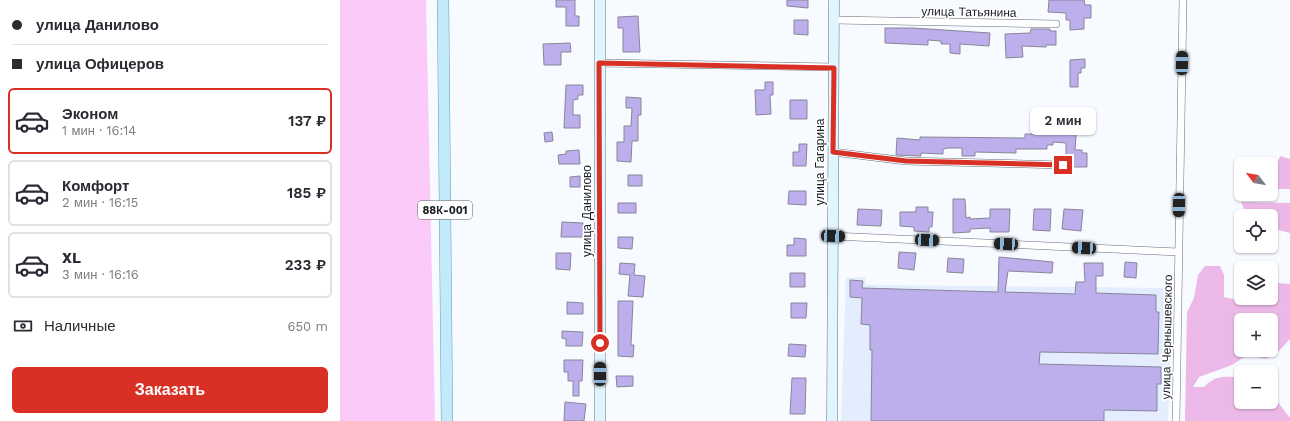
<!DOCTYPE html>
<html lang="ru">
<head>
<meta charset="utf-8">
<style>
	:root { --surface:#fff; --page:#f2f2f3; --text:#2b2b33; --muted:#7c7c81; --line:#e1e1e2; --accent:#d93025 }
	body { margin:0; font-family:"Work Sans",sans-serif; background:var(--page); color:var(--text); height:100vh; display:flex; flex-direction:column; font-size:15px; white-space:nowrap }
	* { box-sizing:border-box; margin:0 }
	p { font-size:13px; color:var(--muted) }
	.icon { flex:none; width:22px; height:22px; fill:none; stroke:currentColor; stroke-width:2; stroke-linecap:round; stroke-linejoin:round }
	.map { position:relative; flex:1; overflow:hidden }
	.details { display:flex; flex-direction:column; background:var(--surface); width:340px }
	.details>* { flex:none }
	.guide { display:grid; align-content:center; height:88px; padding:0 12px; background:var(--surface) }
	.needle { width:26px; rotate:301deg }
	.tools { position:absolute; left:894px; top:157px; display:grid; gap:8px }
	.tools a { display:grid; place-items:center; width:44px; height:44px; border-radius:6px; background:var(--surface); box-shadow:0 1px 3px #0004; font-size:20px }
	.end { position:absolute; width:18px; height:18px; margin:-9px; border:5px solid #d93025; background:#fff; box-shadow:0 0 0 2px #fff }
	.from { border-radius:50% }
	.bubble { position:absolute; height:28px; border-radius:6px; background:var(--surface); box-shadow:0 1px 3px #0004; font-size:13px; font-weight:600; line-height:28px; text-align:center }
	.car { position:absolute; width:12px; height:24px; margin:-12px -6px; border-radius:5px; box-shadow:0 0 3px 1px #0007; background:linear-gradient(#222 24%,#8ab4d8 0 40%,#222 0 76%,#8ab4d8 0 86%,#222 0) }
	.guide b { display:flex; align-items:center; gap:14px; height:38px; font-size:15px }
	.guide b+b { border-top:1px solid var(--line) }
	.guide i { width:10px; height:10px; background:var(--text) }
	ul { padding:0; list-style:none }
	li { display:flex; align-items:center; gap:12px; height:66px; margin:0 8px 6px; padding:0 4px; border:2px solid var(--line); border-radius:6px }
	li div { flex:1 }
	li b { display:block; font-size:15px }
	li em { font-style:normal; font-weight:600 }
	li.selected { border-color:var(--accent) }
	li>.icon { width:36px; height:36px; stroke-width:1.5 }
	.pay { display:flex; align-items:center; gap:10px; height:44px; padding:0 12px; font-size:15px }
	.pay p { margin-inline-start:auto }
	.cta { display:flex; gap:8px; margin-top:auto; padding:8px 12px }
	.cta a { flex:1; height:46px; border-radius:6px; background:var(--accent); color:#fff; font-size:16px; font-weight:600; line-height:46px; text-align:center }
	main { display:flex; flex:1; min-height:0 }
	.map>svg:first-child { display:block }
	.built { fill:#e4edfd }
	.green { fill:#fbcaf8 }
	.forest { fill:#ebb8e8; fill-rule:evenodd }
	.building { fill:#bcafec; stroke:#898599 }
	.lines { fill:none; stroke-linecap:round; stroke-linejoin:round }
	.street-casing { stroke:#646f7f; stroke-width:8 }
	.secondary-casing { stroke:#646f7f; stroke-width:11 }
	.primary-casing { stroke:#6c9aae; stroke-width:12 }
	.street { stroke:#fff; stroke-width:7 }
	.secondary { stroke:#e0f5fd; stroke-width:10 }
	.primary { stroke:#c1ebfb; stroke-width:11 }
	.route { stroke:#d93025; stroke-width:5 }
	.labels { text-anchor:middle; stroke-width:3.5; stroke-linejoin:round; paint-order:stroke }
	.shield { fill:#fff; stroke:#5f6266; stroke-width:1 }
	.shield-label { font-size:11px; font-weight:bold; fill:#1a1f25 }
	.street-label { font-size:12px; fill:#1a1f25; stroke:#fff }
</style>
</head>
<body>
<main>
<section class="details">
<div class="guide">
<b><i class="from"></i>улица Данилово</b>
<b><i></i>улица Офицеров</b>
</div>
<ul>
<li class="selected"><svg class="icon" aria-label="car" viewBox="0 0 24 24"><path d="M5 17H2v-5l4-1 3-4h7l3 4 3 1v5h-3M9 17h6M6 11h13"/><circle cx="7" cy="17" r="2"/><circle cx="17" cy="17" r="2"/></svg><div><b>Эконом</b><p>1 мин · 16:14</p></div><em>137 ₽</em></li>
<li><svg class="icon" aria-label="car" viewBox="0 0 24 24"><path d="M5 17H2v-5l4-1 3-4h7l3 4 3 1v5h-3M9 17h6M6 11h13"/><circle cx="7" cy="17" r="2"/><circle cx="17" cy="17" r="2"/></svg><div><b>Комфорт</b><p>2 мин · 16:15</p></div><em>185 ₽</em></li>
<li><svg class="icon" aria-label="car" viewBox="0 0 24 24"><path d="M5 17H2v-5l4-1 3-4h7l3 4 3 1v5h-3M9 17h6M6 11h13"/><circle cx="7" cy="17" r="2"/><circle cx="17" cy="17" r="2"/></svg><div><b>XL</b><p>3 мин · 16:16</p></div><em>233 ₽</em></li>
</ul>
<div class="pay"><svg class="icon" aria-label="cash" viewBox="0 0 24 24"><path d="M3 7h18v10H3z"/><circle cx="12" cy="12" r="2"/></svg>Наличные<p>650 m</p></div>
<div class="cta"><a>Заказать</a></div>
</section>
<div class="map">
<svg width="950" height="421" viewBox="0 0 950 421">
	<rect width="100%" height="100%" fill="#f7fafe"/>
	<path class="built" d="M525,277L526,285L833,288L828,421H501L506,278Z"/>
	<path class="green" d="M0,0H86L95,421H0Z"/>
	<path class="forest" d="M940,156L950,159V189H931V173L934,172Z
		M901,202L950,203V233L931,228V216H907Z
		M865,266H880L884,275V297C899,301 915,298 931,298V275L937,283L950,284V339L939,351L926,359L907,355L892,365L859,377L853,387H864C876,375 884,376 901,378V402H931V393L950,418V421H845L847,312L854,298L858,275ZM901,320H931V350H901Z"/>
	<path class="building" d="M216,0H235V16H239V26H226V7H216Z
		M447,0H468V8L447,6Z
		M709,0H744L745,5H751V18H744V29L730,30V20H726V13L708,12Z
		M298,16L300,52H283V28H278V17Z
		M454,20H468V35L454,34Z
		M545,28H573L650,33L649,46L620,44V54L610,53V44H601V41L588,40V45L545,43Z
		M691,29H710V31H716V45H706V47L682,46L683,57L666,58L665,34L690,33Z
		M230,43L231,52H221V65H204L203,44Z
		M745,59V68H741V73H738V87H730V60Z
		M425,82H433V95H430L431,114L416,115L415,90H425Z
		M226,85H243V95H238V99L233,100V115H240V128H224Z
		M286,97L301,98V115H298V141H292L291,162L277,161V142H284V126H291L292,108H286Z
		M450,100H467V119H450Z
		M724,121L737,122L735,150H742V153H747V167H730V162L726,161V143L713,142V145H707V149H676V153L635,152V156H622V148H608L603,149V154L581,153V156L556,155L557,138L580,140V137L685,138V134H718L719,128L723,129Z
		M212,132L213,141L205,142L204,133Z
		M459,144H467L466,166H453V152H459Z
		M239,150L240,164H219L218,155L226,154V151Z
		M288,175H302V186H288Z
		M240,176V187H230V177Z
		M449,191H466V205L448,204Z
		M613,199H625L626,218L630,217V219L650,218V209H670L669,232H650V228L630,229V232L613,233Z
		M278,203H296V213H278Z
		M576,207H588V212H593L592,227H589V232L574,231V227L560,226V212H576Z
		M518,209L542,210L541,226L517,225Z
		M694,209H711L710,231L693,230Z
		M724,209L743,210L741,231L722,229Z
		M222,222L243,223V237H221Z
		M278,237H293L292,249L278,248Z
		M454,238L466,239V256H447V245H454Z
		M559,252L576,253L574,270L558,268Z
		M216,253H231L230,270L216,269Z
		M659,257L713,262L712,273L668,271L665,292L735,294L736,282H745L744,263H763V276H756V293L816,295V312H819L818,354L700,352L699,364L821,367V384H817V411L764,410V421H531L532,350H530V325L521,324L522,298L510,297V280L523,281L522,288L658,292Z
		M608,258L624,259L623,273L607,272Z
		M785,262L797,263L796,278L784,277Z
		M280,263L295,264L294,275L305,276L303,297L288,296L290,275L279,274Z
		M450,273H465V287H450Z
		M278,301H293L291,345H294L293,357L278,356Z
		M227,302L243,303V314H227Z
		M451,303H467L466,318H451Z
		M222,331L243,332L242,346H226V339L222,338Z
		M449,344L466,345L465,357L448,356Z
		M224,360H243L242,381H239V396H233V381H228V372H224Z
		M276,376H293V386L277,387Z
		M452,378H466L465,414H450Z
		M225,402L246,404L244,421H224Z"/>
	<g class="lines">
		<g class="street-casing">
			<path id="street" d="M494,20L716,24
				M259,63L494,67
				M493,152L566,161L723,165
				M493,236L838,252
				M836,421L843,0"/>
		</g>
		<g class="secondary-casing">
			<path id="secondary" d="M260,0V421
				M492,421L494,0"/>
		</g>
		<g class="primary-casing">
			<path id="primary" d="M103,0L107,421"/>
		</g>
		<use href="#street" class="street"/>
		<use href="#secondary" class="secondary"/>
		<use href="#primary" class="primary"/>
	</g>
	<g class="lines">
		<path class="route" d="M260,343L259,63L494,68L493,152L566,161L723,165"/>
	</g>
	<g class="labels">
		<rect class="shield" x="78" y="201" width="54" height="18" rx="3"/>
		<g class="shield-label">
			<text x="105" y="214">88К-001</text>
		</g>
		<g class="street-label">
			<text transform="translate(629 12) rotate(1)" y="4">улица Татьянина</text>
			<text transform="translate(480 162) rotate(-90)" y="4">улица Гагарина</text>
			<text transform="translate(247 211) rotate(-90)" y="4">улица Данилово</text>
			<text transform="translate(827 337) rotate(-89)" y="4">улица Чернышевского</text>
		</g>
	</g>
</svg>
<div class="tools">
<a><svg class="needle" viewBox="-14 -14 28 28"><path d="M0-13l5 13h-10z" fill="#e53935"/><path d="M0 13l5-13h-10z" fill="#7c7c81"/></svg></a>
<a><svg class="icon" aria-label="locate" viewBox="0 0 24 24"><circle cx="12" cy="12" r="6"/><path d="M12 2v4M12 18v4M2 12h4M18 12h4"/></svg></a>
<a><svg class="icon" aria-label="layers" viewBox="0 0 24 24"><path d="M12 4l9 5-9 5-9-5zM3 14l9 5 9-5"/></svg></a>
<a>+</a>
<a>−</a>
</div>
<i class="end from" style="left:260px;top:343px"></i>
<i class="end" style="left:723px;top:165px"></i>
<div class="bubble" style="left:690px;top:107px;width:66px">2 мин</div>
<i class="car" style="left:842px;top:63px;rotate:1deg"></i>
<i class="car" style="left:839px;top:205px;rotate:181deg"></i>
<i class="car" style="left:493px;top:236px;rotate:93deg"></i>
<i class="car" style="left:587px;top:240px;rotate:93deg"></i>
<i class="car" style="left:666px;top:244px;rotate:273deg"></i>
<i class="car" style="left:744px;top:248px;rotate:273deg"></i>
<i class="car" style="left:260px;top:374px;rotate:0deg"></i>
</div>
</main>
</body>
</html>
